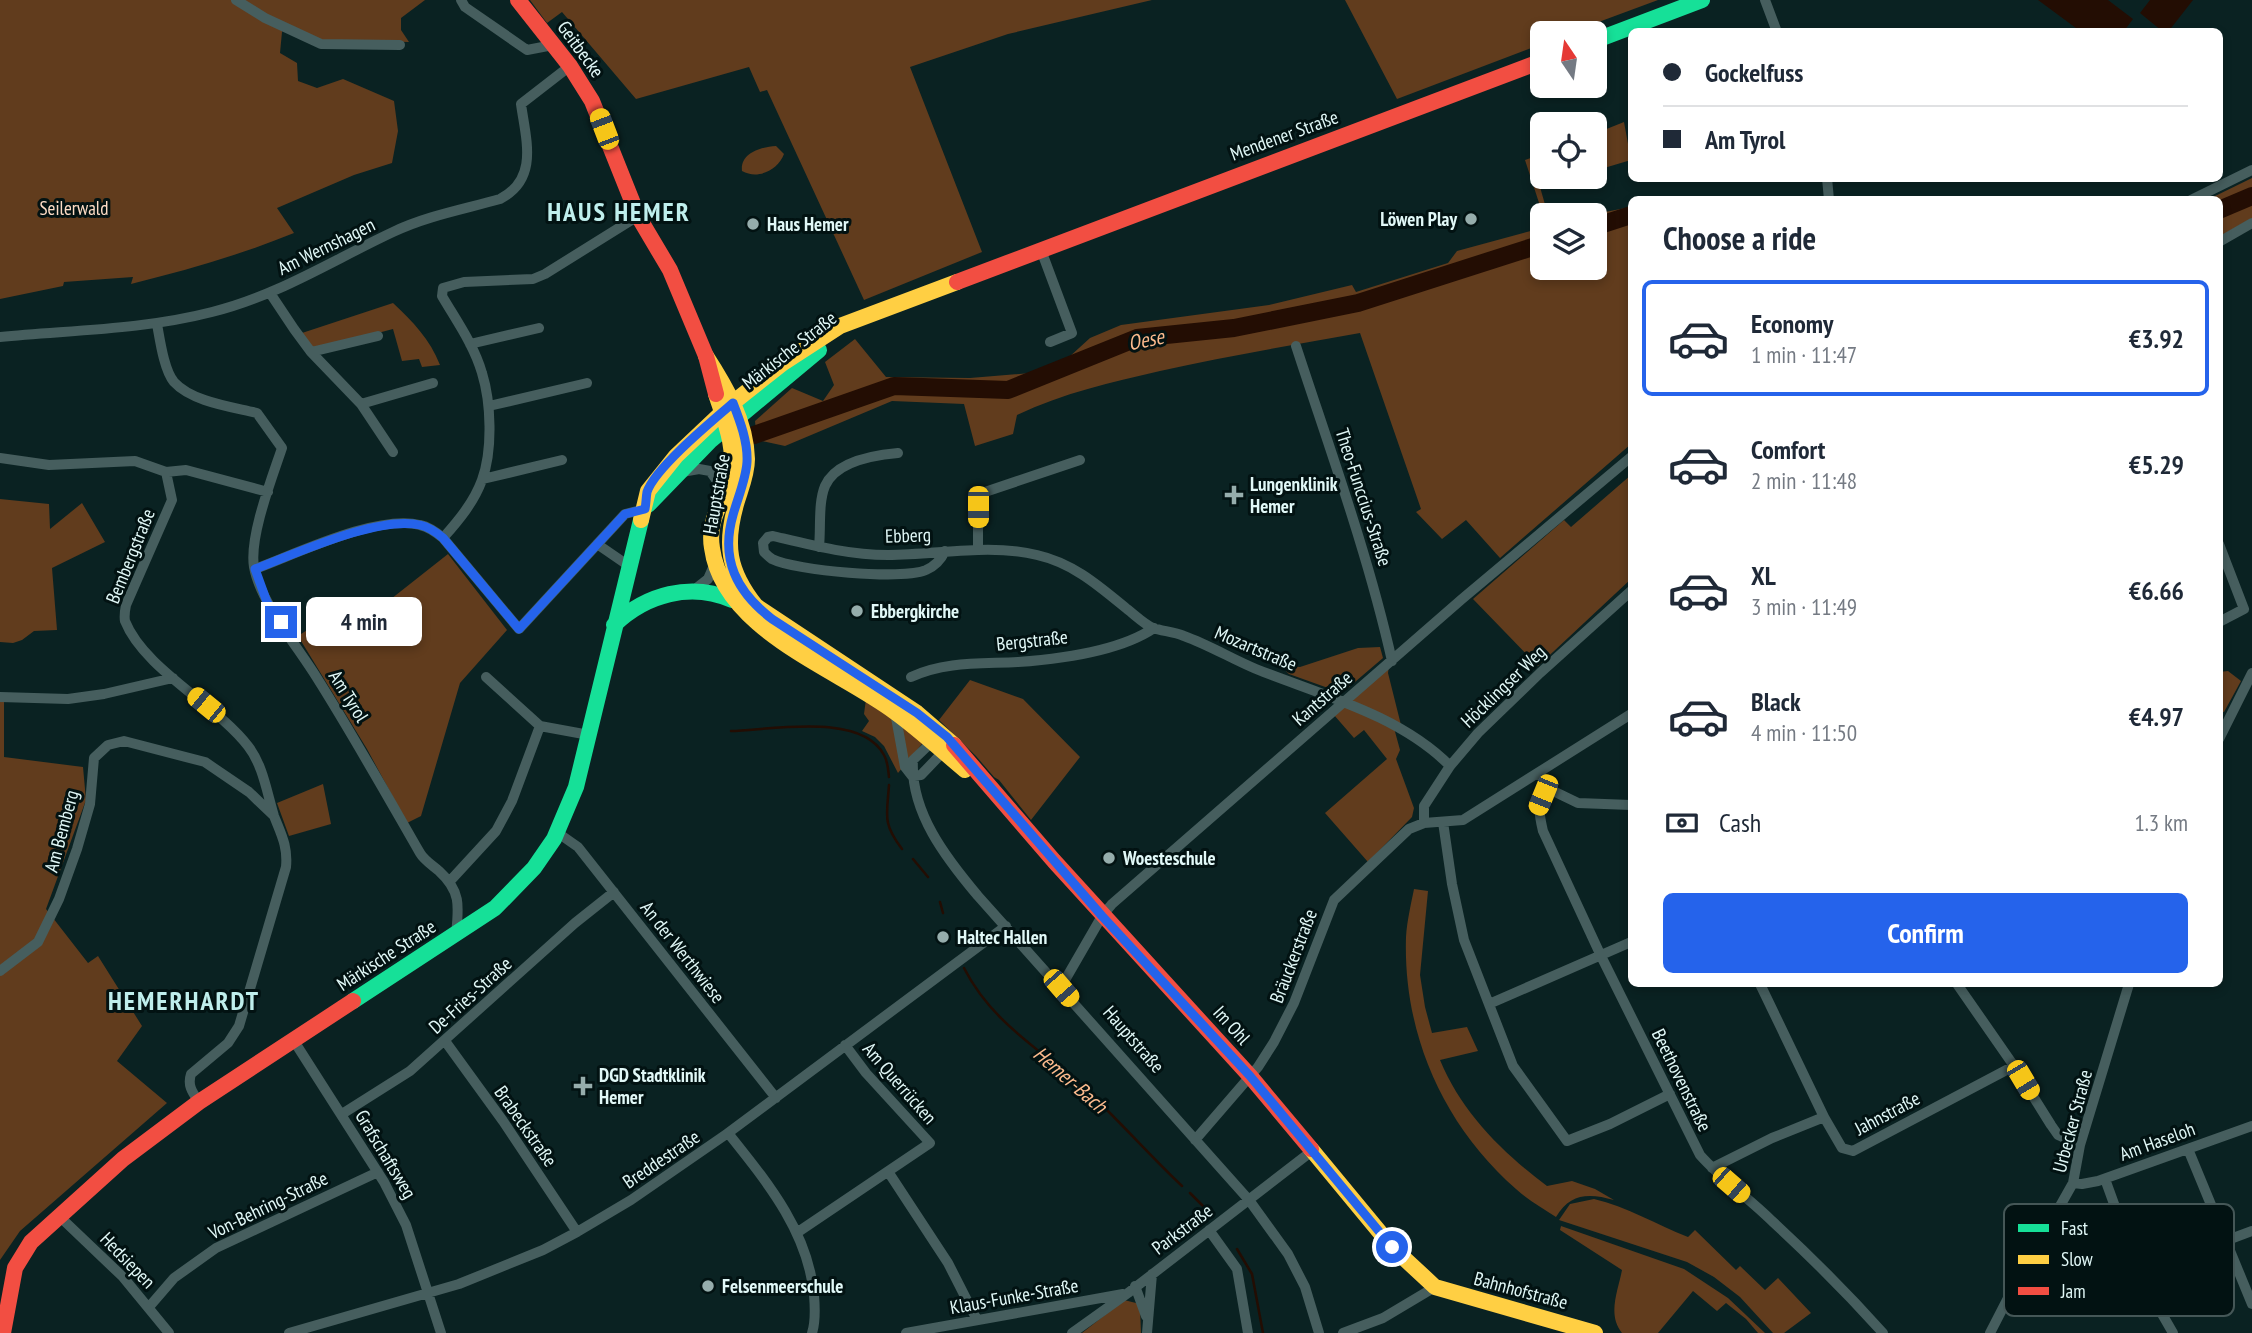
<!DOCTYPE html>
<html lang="en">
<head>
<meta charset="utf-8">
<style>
	:root { --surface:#fff; --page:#f6f6f7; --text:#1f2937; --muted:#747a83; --line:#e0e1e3; --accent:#2563eb }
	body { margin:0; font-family:"PT Sans Narrow",sans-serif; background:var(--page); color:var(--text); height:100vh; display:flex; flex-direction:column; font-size:26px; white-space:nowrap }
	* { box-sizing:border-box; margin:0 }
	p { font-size:23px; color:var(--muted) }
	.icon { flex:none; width:38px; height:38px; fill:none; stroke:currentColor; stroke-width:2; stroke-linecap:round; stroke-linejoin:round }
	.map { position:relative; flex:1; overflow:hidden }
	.side { position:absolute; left:1628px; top:196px; width:595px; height:791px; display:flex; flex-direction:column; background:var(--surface); border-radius:10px; box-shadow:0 4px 10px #0003 }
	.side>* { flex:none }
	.guide { position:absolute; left:1628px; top:28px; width:595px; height:154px; border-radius:10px; box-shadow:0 4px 10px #0003; display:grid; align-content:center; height:154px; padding:0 35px; background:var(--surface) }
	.needle { width:46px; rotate:347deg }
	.tools { position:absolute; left:1530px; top:21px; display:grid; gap:14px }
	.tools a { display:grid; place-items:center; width:77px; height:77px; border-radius:10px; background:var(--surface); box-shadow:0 4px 10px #0003; font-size:35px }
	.end { position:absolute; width:32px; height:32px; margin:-16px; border:9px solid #2563eb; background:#fff; box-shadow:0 0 0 4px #fff }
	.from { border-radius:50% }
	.bubble { position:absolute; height:49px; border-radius:10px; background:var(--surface); box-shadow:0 4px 10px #0003; font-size:23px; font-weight:800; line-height:49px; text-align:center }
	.car { position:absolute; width:21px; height:42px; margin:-21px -10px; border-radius:9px; box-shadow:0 0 5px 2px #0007; background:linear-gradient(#f5c518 24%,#345 0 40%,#f5c518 0 76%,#345 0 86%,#f5c518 0) }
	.guide b { display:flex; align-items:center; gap:24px; height:66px; font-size:26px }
	.guide b+b { border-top:2px solid var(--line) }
	.guide i { width:18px; height:18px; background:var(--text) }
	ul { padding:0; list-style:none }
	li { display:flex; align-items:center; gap:21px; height:116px; margin:0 14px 10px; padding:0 21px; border:4px solid transparent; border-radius:10px }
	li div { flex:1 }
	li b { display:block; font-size:26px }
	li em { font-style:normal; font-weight:800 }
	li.current { border-color:var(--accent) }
	li>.icon { width:63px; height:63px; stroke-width:1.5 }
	h2 { padding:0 35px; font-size:32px; line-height:84px }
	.pay { display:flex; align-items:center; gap:18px; height:77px; padding:0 35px; font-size:26px }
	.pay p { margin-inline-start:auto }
	.primary-button { display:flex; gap:14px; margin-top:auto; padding:14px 35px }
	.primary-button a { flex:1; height:80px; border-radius:10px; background:var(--accent); color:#fff; font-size:28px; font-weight:800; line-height:80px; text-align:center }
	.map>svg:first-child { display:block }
	.green { fill:#613c1d }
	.water { fill:#230d03 }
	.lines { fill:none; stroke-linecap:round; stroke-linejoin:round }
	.stream { stroke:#230d03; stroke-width:2.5 }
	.river { stroke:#230d03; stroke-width:18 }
	.street { stroke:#465e5e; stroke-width:10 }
	.fast { stroke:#16e098; stroke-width:16 }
	.slow { stroke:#ffcf43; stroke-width:16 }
	.jam { stroke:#f24e42; stroke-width:16 }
	.route { stroke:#2563eb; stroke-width:9 }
	.poi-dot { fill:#96adac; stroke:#021212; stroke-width:2.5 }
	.labels { text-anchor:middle; stroke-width:6; stroke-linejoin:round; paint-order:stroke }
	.street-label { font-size:19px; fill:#e1f8f7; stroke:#021212 }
	.park-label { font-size:19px; fill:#fddcc5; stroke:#021212 }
	.poi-label { font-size:19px; font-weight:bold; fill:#e1f8f7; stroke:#021212; text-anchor:start }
	.water-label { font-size:21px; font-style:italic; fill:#fcbb8e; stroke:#021212 }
	.district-label { font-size:26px; font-weight:bold; letter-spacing:2px; fill:#bfeeec; stroke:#021212 }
	.key { fill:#021212; stroke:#455757; stroke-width:2 }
	.key-label { font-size:19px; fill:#e1f8f7 }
</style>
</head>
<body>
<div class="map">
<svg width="2252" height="1333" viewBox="0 0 2252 1333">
	<rect width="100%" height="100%" fill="#0a2222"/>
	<path class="green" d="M0,0H425L401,18V30L409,42L320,40L286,24L282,32L280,53L297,63L298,81L317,88L343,79L394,101L398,131L392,163L354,175L277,208L294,233C240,255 187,270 131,284L133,277L64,282L63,286L0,299Z
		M530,0H1152L1008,34L910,67L982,252L864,300L767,90L760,92L749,67L636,99L562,12L547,23Z
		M1345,0H1658L1569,33H1542V44L1397,99Z
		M1624,122L1631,160L1594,171V134Z
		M776,146L784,154C778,170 758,180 742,171C740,153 761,147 776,146Z
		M1542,154V177H1575L1540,187L1548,215H1543L1525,160Z
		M2252,178V218L2219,237V200H2207Z
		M1631,207V444L1500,558L1466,520L1442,539L1416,512L1421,509L1360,333C1293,345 1227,356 1160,371C1112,382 1063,393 1017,415L1013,434L975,446L964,404L892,401L785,446L757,440L755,421L792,388L823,401L834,385L825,362L855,339L886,377L970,378L1031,373L1068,358L1090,338L1121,325L1269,305L1352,285L1356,292L1448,263L1457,251L1542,228V268H1594V215H1589Z
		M393,303C413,322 430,339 440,365L422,367L419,359L402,361L393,329L313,350L302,333Z
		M1631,475V579L1538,666L1473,599L1564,520L1571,527Z
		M0,499L49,504L50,529L82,503L105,542L52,568L57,630L34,631L22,640L13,643L0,642Z
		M448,554L507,630L460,683L421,816L407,823L367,749L298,636L338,610L358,625Z
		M1380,647L1383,658L1342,693L1289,674L1286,671L1289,666L1300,667L1358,648Z
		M1389,666L1388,673L1401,725L1345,702Z
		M2228,671L2241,681L2224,712L2219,711V672Z
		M970,680L1023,699L1080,757L1031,820L999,780L994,777L976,756L939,720Z
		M866,699L926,739L898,773L884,746L875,737L862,731L869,721L864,714Z
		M0,701H4V757L83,767L86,800L46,909L88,963L98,956L142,1026L117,1061L167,1103L20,1231L0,1260Z
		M1343,705L1394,728L1400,750L1396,759L1414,808L1412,817L1368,862L1325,813L1387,759L1364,730L1354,738L1334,715Z
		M323,784L331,824L289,836L277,803Z
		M1414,889L1428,891L1420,975L1425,1007L1432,1033L1467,1027L1478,1051L1440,1060C1462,1113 1502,1152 1547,1186L1572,1181L1595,1189L1614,1200C1589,1193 1570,1193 1556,1217C1543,1208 1528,1200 1516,1189C1443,1125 1403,1034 1406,937C1407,921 1411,904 1414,889Z
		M1594,1199C1626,1206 1657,1225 1688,1237L1695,1230L1736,1270L1740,1266L1765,1290L1778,1278L1811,1313L1784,1333H1773L1740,1297L1714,1277L1687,1262L1559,1220L1570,1204Z
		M1561,1226L1684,1269L1728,1298L1765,1333H1758L1746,1319L1726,1303L1717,1311L1693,1291L1658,1333H1622C1607,1315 1618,1291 1622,1270L1560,1230Z
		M1124,1300L1136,1303L1140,1308L1141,1333H1082Z"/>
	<path class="water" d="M2038,0H2108L2133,19L2124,31H2080Z
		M2150,0H2193L2168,32L2162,31L2140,13Z"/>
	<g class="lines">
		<path class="stream" d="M731,731C771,730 861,712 884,755C888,762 888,769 889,777
			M889,785C887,815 882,823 902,849
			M913,859L928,877
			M940,902L943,913
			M964,968C992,1023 1040,1049 1084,1088C1118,1119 1148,1154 1182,1186
			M1190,1193L1212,1215
			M1237,1249L1252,1274L1263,1333"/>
		<path class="river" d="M2219,210L2252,196
			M1594,227L1631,215
			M754,435L894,386L1008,390L1137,338L1234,328L1358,303L1542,244"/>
		<path class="street" d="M236,0L265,18L321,44L400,45
			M461,0L465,7L527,50L553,45
			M1765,0L1777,32
			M1827,178L1829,200
			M2191,200L2252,170
			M2219,242L2252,223
			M1041,250L1072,333L1050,342
			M270,293L294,329L311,352L361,404L393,452
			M157,324C160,340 164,370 174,382C192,402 233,407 257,413L282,448C272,478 249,537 254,567C260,602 298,647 317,678C353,735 386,794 420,853C424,860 432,865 439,871C461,891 459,906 456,934
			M0,337C71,330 142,330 212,312C277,296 333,260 393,232C426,216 465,209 500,199C539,179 526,140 521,104L570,66
			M470,344L539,328
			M1296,346C1330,450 1368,554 1392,661
			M311,352L378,336
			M361,404L433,383
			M489,406L587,383
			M0,458L49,465L135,461L166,472L186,470L268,492
			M166,472L172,500L126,605C125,610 124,616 125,621C144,669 217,705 248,746C263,765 267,793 274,816C281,834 288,846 286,867L239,1026L228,1043L191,1074C187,1086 193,1093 199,1102
			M682,472L699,469L710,471L719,484V497
			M483,479L562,460
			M443,538C459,520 474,502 482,480C493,450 491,402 482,373C474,345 456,320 442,296L443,288L464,282L533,279L545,274L638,216
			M597,544L629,566
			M2219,544L2244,609L2219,622
			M819,547C821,528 818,503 825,486C836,461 875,455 898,453
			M978,550V507L985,492L1080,460
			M945,551C941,560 935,566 926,570C902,580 796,571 772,559C769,557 766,554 764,552L763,543L768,537L773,536C811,545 849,555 888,555C938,555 988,543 1037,555C1073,563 1099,586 1127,609C1135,615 1144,624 1153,628C1162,631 1174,632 1184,636C1209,645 1232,659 1256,669C1321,695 1400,715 1450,766
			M255,569C296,554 377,514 420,525C429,527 436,532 443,538L519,629L625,514L645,509
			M694,590L708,579L715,563
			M486,677L540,726L589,735
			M911,677C945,661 982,664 1018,662C1060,659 1120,651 1154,628
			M0,697L68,699L104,694L173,678
			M895,712L905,767L912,776
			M2219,739L2252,673
			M934,740L913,760C910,812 946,858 978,896L1249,1200L1288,1254L1305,1287L1319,1333
			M1540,774L1549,789L1578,803L1631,805
			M912,776L921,775L944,751L945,747
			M1549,789C1536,803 1539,814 1543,831L1601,956L1700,1155C1722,1180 1749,1198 1772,1221C1811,1257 1848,1294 1883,1333
			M1443,822L1452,884L1464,940L1513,1066L1567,1141L1610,1124L1670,1094
			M1424,823V806L1450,766L1478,733L1540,673L1631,591
			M558,833L578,847L776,1098
			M450,881L496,831L512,801L540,726
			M0,971L38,942L59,899L77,849L90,804L94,758L108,745L124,741L205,762L249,792L273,815
			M1760,984L1824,1117
			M1957,984L2014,1066L2051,1125L2058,1135L2080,1145
			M1061,987L1102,916L1112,904L1462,599L1631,457
			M1489,1004L1631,942
			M294,1041L384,1182L406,1225L441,1333
			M445,1041L503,1121L577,1232
			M342,1114L410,1071L575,923L614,892
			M728,1133C767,1182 808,1231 814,1295C815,1307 816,1321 812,1333
			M1195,1140L1258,1067L1274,1042L1294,1003L1334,900L1409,829L1424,823L1463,820L1631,714
			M2188,1149L2252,1304
			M1712,1168L1772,1138L1824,1117L1842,1148L1853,1151L2014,1066
			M889,1173L948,1263L977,1320
			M2105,1179L2126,1237L2158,1307L2173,1333
			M2073,1183L2082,1184L2098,1181L2252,1126
			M58,1215L123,1277L169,1333
			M1209,1230L1237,1269L1248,1333
			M798,1232L930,1143L866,1073L845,1045
			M2225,1241L2252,1231
			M1135,1286L1146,1316
			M149,1307L174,1278L216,1248L378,1172
			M289,1333L459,1284L543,1250L577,1232L631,1200L728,1133L1006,926
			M906,1333L1123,1294
			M1072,1333L1128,1293L1312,1151
			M1147,1333L1152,1274
			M1343,1333L1383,1318L1435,1287
			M1990,1333L2008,1298L2073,1183L2080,1145L2129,984"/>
		<path class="fast" d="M1594,41L1702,0
			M648,505L711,440L819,350
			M614,625C646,594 691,582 732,600
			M353,1001L495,908L534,868L554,839L576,787L641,520"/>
		<path class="slow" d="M706,356C726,387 746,421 747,459C747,474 741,488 737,501C724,544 728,571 756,606L917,713L954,745
			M716,394C724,419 737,449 730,477C724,501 707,519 712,548C723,630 836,668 895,712C920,730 942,751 965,770
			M641,520L648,491L676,456L730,405L783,363L840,326L957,282
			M1311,1149L1392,1247L1435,1287L1595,1333"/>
		<path class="jam" d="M518,0L570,66L592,101L638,216L670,270L706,356L716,394
			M957,282L1542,61
			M954,745L1054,861L1250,1076L1311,1149
			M3,1333L15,1268L31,1242L123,1159L199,1102L353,1001"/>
	</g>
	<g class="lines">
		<path class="route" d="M281,622L267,602L255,569C295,554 379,515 420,525C429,527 436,532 443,538L519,629L625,514L645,509C646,504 646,498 647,492C655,468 712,421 733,403C740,421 748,442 747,462C746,479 738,497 733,515C720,560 737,592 772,619L917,713L947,737L1102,916L1250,1076L1392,1247"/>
	</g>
	<g class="poi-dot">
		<circle cx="1471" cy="219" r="7"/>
		<circle cx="753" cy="224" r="7"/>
		<path d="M1230.5 484.5h7v7h7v7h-7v7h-7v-7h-7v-7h7z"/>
		<circle cx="857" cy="611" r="7"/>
		<circle cx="1109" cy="858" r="7"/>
		<circle cx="943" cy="937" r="7"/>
		<path d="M579.5 1075.5h7v7h7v7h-7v7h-7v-7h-7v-7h7z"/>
		<circle cx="708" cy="1286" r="7"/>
	</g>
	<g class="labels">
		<g class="street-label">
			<text transform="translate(581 49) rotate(54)" y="7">Geitbecke</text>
			<text transform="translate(1284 135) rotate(-20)" y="7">Mendener Straße</text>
			<text transform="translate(326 246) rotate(-26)" y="7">Am Wernshagen</text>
			<text transform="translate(789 350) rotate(-38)" y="7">Märkische Straße</text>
			<text transform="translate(716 494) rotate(-80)" y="7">Hauptstraße</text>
			<text transform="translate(1364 497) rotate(72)" y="7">Theo-Funccius-Straße</text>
			<text transform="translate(908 535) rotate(-2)" y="7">Ebberg</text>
			<text transform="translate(130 556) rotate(-68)" y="7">Bembergstraße</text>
			<text transform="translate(1032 640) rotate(-6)" y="7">Bergstraße</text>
			<text transform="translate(1256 648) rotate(23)" y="7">Mozartstraße</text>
			<text transform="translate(1503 686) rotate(-44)" y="7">Höcklingser Weg</text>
			<text transform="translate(349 696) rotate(58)" y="7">Am Tyrol</text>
			<text transform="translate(1322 698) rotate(-41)" y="7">Kantstraße</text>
			<text transform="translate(61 831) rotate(-75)" y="7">Am Bemberg</text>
			<text transform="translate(683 952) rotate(52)" y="7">An der Werthwiese</text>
			<text transform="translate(386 955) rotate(-33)" y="7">Märkische Straße</text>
			<text transform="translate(1293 956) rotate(-69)" y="7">Bräuckerstraße</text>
			<text transform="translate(470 995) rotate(-42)" y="7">De-Fries-Straße</text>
			<text transform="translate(1232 1025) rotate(48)" y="7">Im Ohl</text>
			<text transform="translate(1134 1039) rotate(49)" y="7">Hauptstraße</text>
			<text transform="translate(1682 1080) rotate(64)" y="7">Beethovenstraße</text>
			<text transform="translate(900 1083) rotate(49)" y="7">Am Querrücken</text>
			<text transform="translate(1887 1113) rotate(-28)" y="7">Jahnstraße</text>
			<text transform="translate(2072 1121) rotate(-75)" y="7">Urbecker Straße</text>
			<text transform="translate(526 1126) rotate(55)" y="7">Brabeckstraße</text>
			<text transform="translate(2157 1141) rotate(-20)" y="7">Am Haseloh</text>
			<text transform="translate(386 1154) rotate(59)" y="7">Grafschaftsweg</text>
			<text transform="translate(661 1159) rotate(-34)" y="7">Breddestraße</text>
			<text transform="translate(268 1205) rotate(-26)" y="7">Von-Behring-Straße</text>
			<text transform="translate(1182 1229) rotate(-37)" y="7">Parkstraße</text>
			<text transform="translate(128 1260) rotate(46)" y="7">Hedsiepen</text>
			<text transform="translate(1521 1290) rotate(15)" y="7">Bahnhofstraße</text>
			<text transform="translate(1014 1296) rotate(-10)" y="7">Klaus-Funke-Straße</text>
		</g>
		<g class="park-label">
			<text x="74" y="215">Seilerwald</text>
		</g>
		<g class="poi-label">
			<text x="1457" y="226" text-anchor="end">Löwen Play</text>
			<text x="767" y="231">Haus Hemer</text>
			<text x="1250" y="491">Lungenklinik<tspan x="1250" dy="22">Hemer</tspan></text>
			<text x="871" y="618">Ebbergkirche</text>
			<text x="1123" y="865">Woesteschule</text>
			<text x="957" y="944">Haltec Hallen</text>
			<text x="599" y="1082">DGD Stadtklinik<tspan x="599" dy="22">Hemer</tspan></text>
			<text x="722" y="1293">Felsenmeerschule</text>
		</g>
		<g class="water-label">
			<text transform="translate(1146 340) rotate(-12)" y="7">Oese</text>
			<text transform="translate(1070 1080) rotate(41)" y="7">Hemer-Bach</text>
		</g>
		<g class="district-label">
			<text x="619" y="221">HAUS HEMER</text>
			<text x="184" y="1010">HEMERHARDT</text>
		</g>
	</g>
	<rect x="2004" y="1204" width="230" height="112" rx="10" class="key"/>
	<rect x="2018" y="1224" width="31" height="8" fill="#16e098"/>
	<rect x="2018" y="1255" width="31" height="9" fill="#ffcf43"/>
	<rect x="2018" y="1287" width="31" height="8" fill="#f24e42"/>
	<g class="key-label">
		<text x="2061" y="1235">Fast</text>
		<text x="2061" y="1266">Slow</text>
		<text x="2061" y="1298">Jam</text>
	</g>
</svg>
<div class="tools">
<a><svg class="needle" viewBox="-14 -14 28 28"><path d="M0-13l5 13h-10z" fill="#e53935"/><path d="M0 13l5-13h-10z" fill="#747a83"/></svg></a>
<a><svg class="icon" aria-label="locate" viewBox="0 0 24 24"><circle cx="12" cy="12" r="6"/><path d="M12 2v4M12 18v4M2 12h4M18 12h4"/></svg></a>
<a><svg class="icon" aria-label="layers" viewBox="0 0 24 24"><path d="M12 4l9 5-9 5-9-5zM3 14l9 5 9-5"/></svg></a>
</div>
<i class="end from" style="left:1392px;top:1247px"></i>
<i class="end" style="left:281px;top:622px"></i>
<div class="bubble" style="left:306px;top:597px;width:116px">4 min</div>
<i class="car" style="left:604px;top:129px;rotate:339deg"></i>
<i class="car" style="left:978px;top:507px;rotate:180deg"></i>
<i class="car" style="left:206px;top:705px;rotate:309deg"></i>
<i class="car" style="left:1543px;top:795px;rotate:202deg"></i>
<i class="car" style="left:1061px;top:988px;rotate:139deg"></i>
<i class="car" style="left:2023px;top:1080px;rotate:149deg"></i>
<i class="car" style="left:1731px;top:1185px;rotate:131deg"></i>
<div class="guide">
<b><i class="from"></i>Gockelfuss</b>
<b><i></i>Am Tyrol</b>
</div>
<section class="side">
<h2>Choose a ride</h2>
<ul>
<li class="current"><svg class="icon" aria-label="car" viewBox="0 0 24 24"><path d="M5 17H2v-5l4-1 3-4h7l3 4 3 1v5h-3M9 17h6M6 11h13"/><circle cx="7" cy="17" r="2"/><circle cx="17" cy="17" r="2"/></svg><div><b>Economy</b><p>1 min · 11:47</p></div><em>€3.92</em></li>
<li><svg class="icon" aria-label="car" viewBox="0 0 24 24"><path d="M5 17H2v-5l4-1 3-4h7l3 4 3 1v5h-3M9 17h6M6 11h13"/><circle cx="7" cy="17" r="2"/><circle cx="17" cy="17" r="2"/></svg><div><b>Comfort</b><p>2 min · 11:48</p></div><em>€5.29</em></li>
<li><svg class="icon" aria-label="car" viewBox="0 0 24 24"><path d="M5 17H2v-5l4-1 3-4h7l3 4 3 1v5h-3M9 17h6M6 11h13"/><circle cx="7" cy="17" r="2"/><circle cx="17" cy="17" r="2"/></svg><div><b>XL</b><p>3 min · 11:49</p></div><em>€6.66</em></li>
<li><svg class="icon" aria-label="car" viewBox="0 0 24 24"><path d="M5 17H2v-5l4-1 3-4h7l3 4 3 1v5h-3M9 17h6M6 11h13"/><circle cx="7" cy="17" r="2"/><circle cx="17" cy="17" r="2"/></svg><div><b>Black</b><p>4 min · 11:50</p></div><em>€4.97</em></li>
</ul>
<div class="pay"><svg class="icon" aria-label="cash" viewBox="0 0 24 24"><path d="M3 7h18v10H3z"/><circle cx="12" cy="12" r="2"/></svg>Cash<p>1.3 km</p></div>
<div class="primary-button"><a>Confirm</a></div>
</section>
</div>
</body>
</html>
